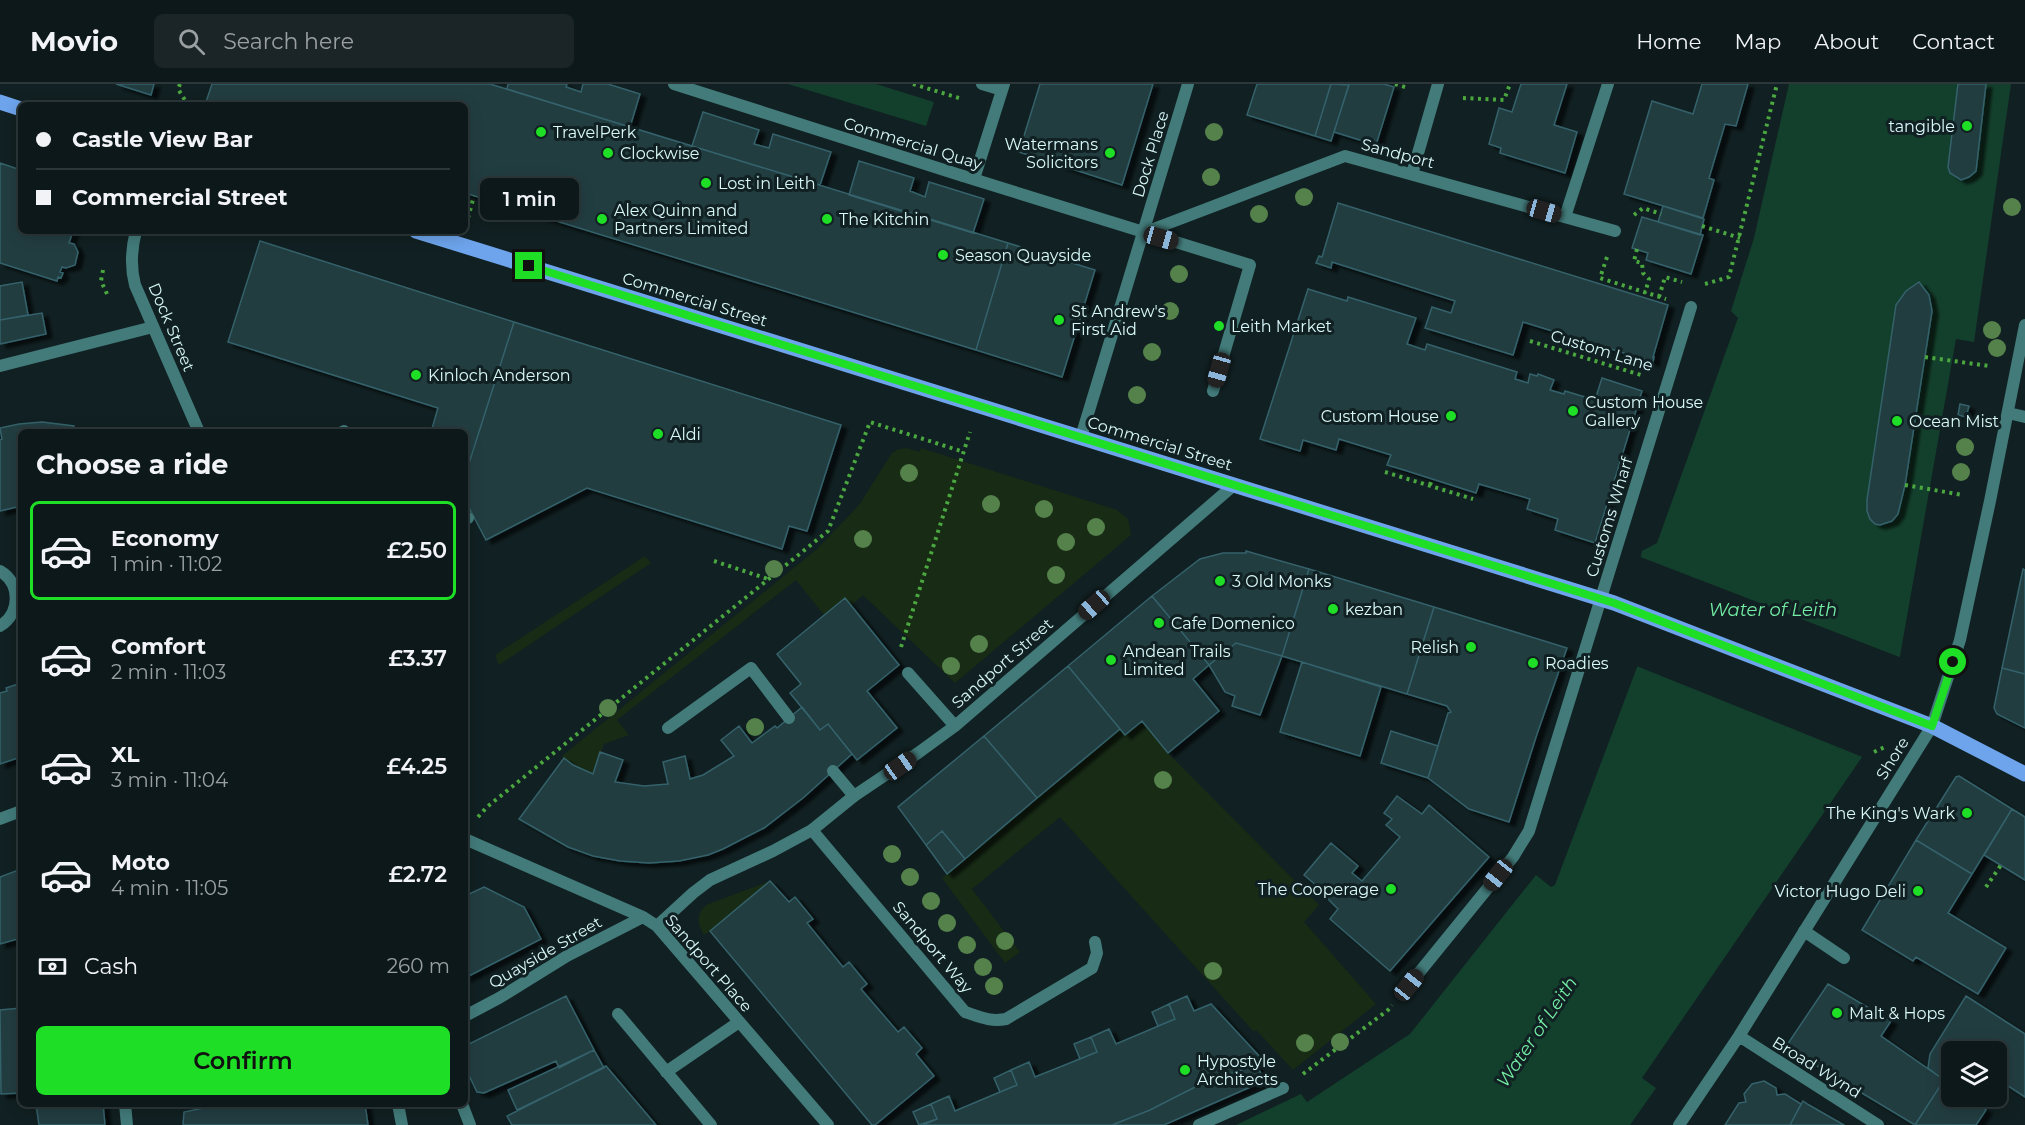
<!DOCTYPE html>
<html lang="en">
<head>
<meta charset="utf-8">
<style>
	:root { --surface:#0d181a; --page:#1b2527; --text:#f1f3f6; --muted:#9aa0a2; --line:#2d3739; --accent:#1edf26 }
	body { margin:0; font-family:Montserrat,sans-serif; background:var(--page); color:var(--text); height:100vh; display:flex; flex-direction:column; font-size:22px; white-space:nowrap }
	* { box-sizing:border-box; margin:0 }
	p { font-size:20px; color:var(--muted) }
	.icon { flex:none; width:33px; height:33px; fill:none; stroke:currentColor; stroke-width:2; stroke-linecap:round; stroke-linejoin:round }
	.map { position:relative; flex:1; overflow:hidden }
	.drawer { position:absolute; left:18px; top:345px; width:450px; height:678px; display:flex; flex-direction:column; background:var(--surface); border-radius:9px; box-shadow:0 3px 15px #0003,0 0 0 2px var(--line) }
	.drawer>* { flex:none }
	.banner { position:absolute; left:18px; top:18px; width:450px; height:132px; border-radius:9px; box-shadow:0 3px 15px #0003,0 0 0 2px var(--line); display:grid; align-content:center; height:132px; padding:0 18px; background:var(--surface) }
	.controls { position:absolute; left:1941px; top:957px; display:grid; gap:12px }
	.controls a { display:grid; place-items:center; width:66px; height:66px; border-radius:9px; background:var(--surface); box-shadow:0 3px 15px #0003,0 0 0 2px var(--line); font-size:30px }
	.end { position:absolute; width:27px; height:27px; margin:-14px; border:8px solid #1edf26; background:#111; box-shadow:0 0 0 3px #111 }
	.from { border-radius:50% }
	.bubble { position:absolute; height:42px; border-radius:9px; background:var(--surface); box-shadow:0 3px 15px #0003,0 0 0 2px var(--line); font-size:20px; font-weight:600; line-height:42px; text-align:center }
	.car { position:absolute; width:18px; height:36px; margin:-18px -9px; border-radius:8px; box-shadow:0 0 4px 2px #0007; background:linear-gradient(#222 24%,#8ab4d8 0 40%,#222 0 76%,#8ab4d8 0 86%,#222 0) }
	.banner b { display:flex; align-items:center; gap:21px; height:57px; font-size:22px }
	.banner b+b { border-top:2px solid var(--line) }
	.banner i { width:15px; height:15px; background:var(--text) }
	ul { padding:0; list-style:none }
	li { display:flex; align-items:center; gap:18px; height:99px; margin:0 12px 9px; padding:0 6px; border:3px solid transparent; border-radius:9px }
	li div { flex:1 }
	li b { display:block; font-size:22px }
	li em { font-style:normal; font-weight:600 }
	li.on { border-color:var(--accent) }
	li>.icon { width:54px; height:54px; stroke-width:1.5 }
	h2 { padding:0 18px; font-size:27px; line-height:72px }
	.pay { display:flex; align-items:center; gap:15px; height:66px; padding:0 18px; font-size:22px }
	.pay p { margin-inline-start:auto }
	.action { display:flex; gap:12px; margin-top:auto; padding:12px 18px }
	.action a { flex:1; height:69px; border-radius:9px; background:var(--accent); color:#111; font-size:24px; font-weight:600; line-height:69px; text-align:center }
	header { display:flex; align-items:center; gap:36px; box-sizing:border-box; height:84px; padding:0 30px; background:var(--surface); border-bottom:2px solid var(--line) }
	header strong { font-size:28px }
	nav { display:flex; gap:33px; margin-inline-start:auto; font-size:21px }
	.search { width:420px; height:54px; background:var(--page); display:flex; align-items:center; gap:15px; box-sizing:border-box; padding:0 21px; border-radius:9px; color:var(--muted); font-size:22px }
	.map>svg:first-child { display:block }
	.green { fill:#172b15 }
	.water { fill:#13402c }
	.pier { fill:#112022 }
	.building { fill:#203c41; stroke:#35626a; stroke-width:1.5; filter:url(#shadow) }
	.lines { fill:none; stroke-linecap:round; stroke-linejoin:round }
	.path { stroke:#4ba73f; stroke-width:4; stroke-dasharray:3 4.5; stroke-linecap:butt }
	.lane { stroke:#427b7a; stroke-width:12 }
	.street { stroke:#427b7a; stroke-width:12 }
	.primary { stroke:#6da4eb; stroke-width:15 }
	.tree { fill:#55814b }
	.route { stroke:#1edf26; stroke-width:8 }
	.poi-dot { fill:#1edf26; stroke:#112022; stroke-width:2 }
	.labels { text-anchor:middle; stroke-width:6; stroke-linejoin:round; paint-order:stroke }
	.poi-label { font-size:16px; fill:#d8f8fa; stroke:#112022; text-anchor:start }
	.street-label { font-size:16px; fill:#d8f8fa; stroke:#112022 }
	.water-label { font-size:18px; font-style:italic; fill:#73eca4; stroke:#112022 }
</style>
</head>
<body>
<header>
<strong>Movio</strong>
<div class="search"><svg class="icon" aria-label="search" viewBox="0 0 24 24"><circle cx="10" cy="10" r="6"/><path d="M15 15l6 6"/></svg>Search here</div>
<nav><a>Home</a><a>Map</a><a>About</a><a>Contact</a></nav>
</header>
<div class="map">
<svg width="2025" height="1041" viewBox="0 0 2025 1041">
	<defs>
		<filter id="shadow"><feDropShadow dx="6" dy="4" stdDeviation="1.5" flood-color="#0009"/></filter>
	</defs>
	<rect width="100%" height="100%" fill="#112022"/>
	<path class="green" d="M907,364L919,368L921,364L1117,426L1128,435L1131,451L955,599L863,511L851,522L844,514L824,531L796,496L617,636L629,651L604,660L593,690L573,681L562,672L817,465L859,421L892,369L899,365Z
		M645,472L651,479L499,581L495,571Z
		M1142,637L1168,669L1319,821L1304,838L1376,920L1293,986L1259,949L1256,946L1254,948L1060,733L972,805L1020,868L1005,879L942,794L1120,645L1126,651Z
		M770,797L710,847L704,851C697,840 696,830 706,821Z"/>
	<path class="water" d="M788,0H876L934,18L926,42Z
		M1789,0H2011L1974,258L1956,255L1900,572L1862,673L1642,994L1656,1004L1630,1041H1236L1301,1010L1307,1018L1410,950L1536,791L1551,803L1555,801L1639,578V480L1642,467L1657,459L1738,234L1731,227L1754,154Z"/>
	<path class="pier" d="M1638,472L1902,574L1865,674L1634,581L1636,480Z"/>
	<path class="building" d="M116,0H154L151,11Z
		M212,0H490L1008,159L976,266L465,109V21H205Z
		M508,0H567L566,3L581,8L583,0H608L640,10L630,43L507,5Z
		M1040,0H1153L1122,101L1019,68Z
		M1257,0H1331L1315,52L1247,31Z
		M1331,0L1349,1L1331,57L1315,52Z
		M1349,0H1384L1394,3L1376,61L1334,48Z
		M1521,0H1567L1554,41L1577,48L1565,89L1500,69L1501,64L1489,60L1499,24L1512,28Z
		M1702,0H1748L1736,42L1725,40L1709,94L1714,96L1703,134L1624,110L1652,17L1693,30Z
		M1958,0H1986L1976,87L1969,93L1961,96L1950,89L1948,83Z
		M703,28L759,46L754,60L769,64L773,50L831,68L820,101L692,62Z
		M859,77L914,94L910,107L925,113L929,98L984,115L973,149L849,111Z
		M0,79L21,86V147H73L69,159L74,160L78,168L75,181L66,184L62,183L60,188L63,189L61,194L58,193L57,197L0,179Z
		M1338,119L1668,221L1653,273H1654L1653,278L1523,238L1513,271L1425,244L1432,223L1451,229L1455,217L1332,178L1331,184L1316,179L1319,172L1322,173Z
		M1663,122L1704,135L1700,151L1658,138Z
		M1642,133L1703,151L1691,190L1646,176L1648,169L1632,164Z
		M260,157L514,238L465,392V348H431L438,324L228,258Z
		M1008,159L1095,186L1062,293L976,266Z
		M22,198L28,231L0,236V202Z
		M1919,198L1929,211L1932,227L1905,401L1898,430L1892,437L1880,441L1875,440L1870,435L1867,427V416L1896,221L1906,207Z
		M1308,205L1347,217L1348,213L1416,234L1407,260L1425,266L1427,260L1517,288L1515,295L1528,299L1530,290L1537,292L1538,290L1554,296L1550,306L1564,310L1565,307L1595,316L1602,294L1642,307L1595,459L1555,446L1558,435L1527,425L1530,415L1479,400L1476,409L1404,386L1387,381L1391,371L1339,355L1336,366L1303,356L1300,367L1260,355Z
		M42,229L46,250L0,260V236Z
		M514,238L841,341L807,447L789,442L782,465L587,404L486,456L465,416V392Z
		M1960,320L1969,322L1966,333L1958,331Z
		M42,338L74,342L73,347L75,348H21V433V422L0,427V356L2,355L0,344L19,340Z
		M1246,467L1309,485L1282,572L1236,559L1209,581L1152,512L1200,475L1223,469H1246Z
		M1309,485L1434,523L1407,610L1282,572Z
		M2023,485L2025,486V590L2002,584Z
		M1152,512L1209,581L1193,595L1219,627L1168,669L1142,637L1125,651L1068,582Z
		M845,514L899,581L867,607L897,644L857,676L828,640L820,646L790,609L801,600L777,570Z
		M1434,523L1567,564L1537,650L1509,738L1469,725L1428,694L1448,629L1451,628L1447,622L1407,610Z
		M1236,559L1282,572L1260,631L1232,622L1235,612L1225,608L1209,581Z
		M1302,578L1381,603L1360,672L1280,648Z
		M1068,582L1120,645L1037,714L984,652Z
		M2002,584L2025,590V644L1997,630L1994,624Z
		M21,599V673L0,680V609L7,607L6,604Z
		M802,623L820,646L828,640L852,670L803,714L764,744L723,765L708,771L679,777L649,779L620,777L593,772L568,763L519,735L564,674L573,681L593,690L600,668L623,676L615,698L644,702L668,700L663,678L685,672L690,695L703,691L734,672L721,656L739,642L752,659L775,642L777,644Z
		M1391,647L1438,662L1428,694L1381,679Z
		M984,652L1037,714L965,775L942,747L926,761L898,723Z
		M1959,692L2012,725L1972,790L1916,756L1956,693Z
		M1397,712L1422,730L1429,721L1489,773L1390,887L1330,835L1338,825L1328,815L1330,813L1304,791L1331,759L1358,782L1352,789L1362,797L1400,753L1386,741L1392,735L1384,729Z
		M2012,725L2025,733V796L1984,771Z
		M942,747L965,775L947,790L926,761Z
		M1916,756L1972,790L1948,829L2006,864L1978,910L1916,873L1913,877L1862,846Z
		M21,785V854L0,860V793Z
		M770,797L789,818L795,813L813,835L807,839L843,883L849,878L867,900L861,905L898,948L904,943L922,964L916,970L934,992L875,1041H872L710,847Z
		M484,803L524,823L541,855L465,894V812Z
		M1828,900L1891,937L1881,952L1944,996L1915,1041L1787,964V961Z
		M566,912L594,966L559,984L556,977L484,1009L477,1008L465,983V962Z
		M1187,912L1194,927L1211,920L1261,974L1251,978L1253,982L1203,999L1150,1026L1112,1041H923L937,1035L931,1020L949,1012L955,1027L1000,1008L1017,1001L1011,986L1029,978L1035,993L1097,968L1091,953L1109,945L1116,960L1175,935L1169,920Z
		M1966,912L2025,950V1013L1996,994V968H1952V1012H1981L1976,1019L1986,1026L1976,1041H1915L1944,996L1928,984L1930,970Z
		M1169,920L1175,935L1158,942L1152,928Z
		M21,924V1009L1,1010L0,926Z
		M1091,953L1097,968L1080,975L1074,960Z
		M594,966L604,984L517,1026L508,1006Z
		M1255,976L1264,997L1164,1041H1112L1150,1026L1203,999L1253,982L1251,978Z
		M606,982L656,1041H512L507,1032Z
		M1011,986L1017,1001L1000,1008L994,994Z
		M1764,997L1776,1004L1777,1011L1785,1010L1801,1020L1790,1041H1725L1739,1019L1746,1018L1744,1010L1752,1000Z
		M1803,1017L1809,1021L1844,1041H1790Z
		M36,1020H103L105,1041H39Z
		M223,1020H365L368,1041H183L184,1028Z
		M931,1020L937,1035L919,1041L913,1028Z"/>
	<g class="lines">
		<path class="path" d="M180,0L178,5L188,21
			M913,0L959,14
			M1395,0L1408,4
			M1463,14L1504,16L1510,0
			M1634,131L1643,124L1661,130
			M468,134L474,112
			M1702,142L1740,154
			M1637,165L1634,177L1642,179L1643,189L1649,195L1645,209
			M1607,173L1600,194L1666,215
			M103,186L101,197L107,210
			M1705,200L1729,193L1777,0
			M1659,213L1665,193L1682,198
			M1530,257L1641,291
			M1925,273L1989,282
			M1385,388L1473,415
			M1430,401L1432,395
			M1905,401L1963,411
			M714,477L768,495
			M901,563L970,348
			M1874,668L1885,663
			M478,733L487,723L828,447L870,338L964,368
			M1986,803L2001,781
			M1303,990L1388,926L1392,921"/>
		<path class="lane" d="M982,0L1002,6
			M1412,90L1438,0
			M963,92L1250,181L1213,307
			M974,95L1004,0
			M1565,133L1608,0
			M0,282L153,243
			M2008,329L2025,333
			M342,348L344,347
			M465,435L468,434
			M0,487C21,499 21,529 0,542
			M668,644L751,584L789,634
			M833,687L854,712
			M812,746L965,928C980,933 991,938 1006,935L1092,884L1097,869L1095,858
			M1804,847L1844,874
			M1409,901L1513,773L1529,747L1691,223
			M618,930L711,1041
			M666,988L739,938
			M398,1020L402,1041
			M462,1020L470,1041"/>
		<path class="street" d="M674,0L963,92
			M136,147C131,166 130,182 135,201L199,348
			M1143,149L1345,72L1615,147
			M1081,353L1188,0
			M908,589L955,642
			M0,735L21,727
			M465,755L643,833L657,842L828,1041
			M657,842L693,809L710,796L773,767L812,746L854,712L918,669L955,642L1234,401
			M465,932L499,914L567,872L643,833
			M1739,952L1878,1041
			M125,1020L127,1041
			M1199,1041L1283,1004
			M1679,1041L1739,952L1932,642L1960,556L1990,417L2025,241"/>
		<path class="primary" d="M0,18L21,25
			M416,147L1614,519L1932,642L2025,690"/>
	</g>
	<g class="tree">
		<circle cx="1214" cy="48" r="9"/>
		<circle cx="1211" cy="93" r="9"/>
		<circle cx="1304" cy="113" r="9"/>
		<circle cx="2012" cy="123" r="9"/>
		<circle cx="1259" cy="130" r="9"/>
		<circle cx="1179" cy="190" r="9"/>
		<circle cx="1170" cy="227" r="9"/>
		<circle cx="1992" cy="246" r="9"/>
		<circle cx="1997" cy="264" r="9"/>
		<circle cx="1152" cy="268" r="9"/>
		<circle cx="1137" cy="311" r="9"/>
		<circle cx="1965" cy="363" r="9"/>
		<circle cx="1961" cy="388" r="9"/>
		<circle cx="909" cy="389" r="9"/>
		<circle cx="991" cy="420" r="9"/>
		<circle cx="1044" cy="425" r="9"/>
		<circle cx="1096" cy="443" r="9"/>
		<circle cx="863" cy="455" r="9"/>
		<circle cx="1066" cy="458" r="9"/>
		<circle cx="774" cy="485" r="9"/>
		<circle cx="1056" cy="491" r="9"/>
		<circle cx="979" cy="560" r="9"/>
		<circle cx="951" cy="582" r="9"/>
		<circle cx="608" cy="624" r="9"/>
		<circle cx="755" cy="643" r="9"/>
		<circle cx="1163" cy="696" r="9"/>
		<circle cx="892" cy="770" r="9"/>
		<circle cx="910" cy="793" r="9"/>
		<circle cx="931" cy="817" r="9"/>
		<circle cx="947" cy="839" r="9"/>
		<circle cx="1005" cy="857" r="9"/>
		<circle cx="967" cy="861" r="9"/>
		<circle cx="983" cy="883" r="9"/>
		<circle cx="1213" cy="887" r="9"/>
		<circle cx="994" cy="902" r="9"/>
		<circle cx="1340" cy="958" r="9"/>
		<circle cx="1305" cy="959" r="9"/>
	</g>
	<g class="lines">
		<path class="route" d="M529,182L1614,519L1932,642L1953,578"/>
	</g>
	<g class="poi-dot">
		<circle cx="1967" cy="42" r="6"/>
		<circle cx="541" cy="48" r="6"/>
		<circle cx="608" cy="69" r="6"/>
		<circle cx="1110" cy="69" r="6"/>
		<circle cx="706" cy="99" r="6"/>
		<circle cx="602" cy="135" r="6"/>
		<circle cx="827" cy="135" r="6"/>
		<circle cx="943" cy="171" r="6"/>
		<circle cx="1059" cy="236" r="6"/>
		<circle cx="1219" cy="242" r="6"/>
		<circle cx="416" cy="291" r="6"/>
		<circle cx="1573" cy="327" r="6"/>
		<circle cx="1451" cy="332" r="6"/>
		<circle cx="1897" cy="337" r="6"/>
		<circle cx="658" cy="350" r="6"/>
		<circle cx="1220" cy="497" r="6"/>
		<circle cx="1333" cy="525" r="6"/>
		<circle cx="1159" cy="539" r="6"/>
		<circle cx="1471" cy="563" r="6"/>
		<circle cx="1111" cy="576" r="6"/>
		<circle cx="1533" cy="579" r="6"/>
		<circle cx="1967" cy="729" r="6"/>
		<circle cx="1391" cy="805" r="6"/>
		<circle cx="1918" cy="807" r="6"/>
		<circle cx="1837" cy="929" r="6"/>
		<circle cx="1185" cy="986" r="6"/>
	</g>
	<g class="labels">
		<g class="poi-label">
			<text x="1955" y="48" text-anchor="end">tangible</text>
			<text x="553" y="54">TravelPerk</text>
			<text x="1098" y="66" text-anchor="end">Watermans<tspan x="1098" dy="18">Solicitors</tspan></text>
			<text x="620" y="75">Clockwise</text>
			<text x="718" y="105">Lost in Leith</text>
			<text x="614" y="132">Alex Quinn and<tspan x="614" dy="18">Partners Limited</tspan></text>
			<text x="839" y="141">The Kitchin</text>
			<text x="955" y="177">Season Quayside</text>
			<text x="1071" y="233">St Andrew's<tspan x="1071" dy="18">First Aid</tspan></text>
			<text x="1231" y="248">Leith Market</text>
			<text x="428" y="297">Kinloch Anderson</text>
			<text x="1585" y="324">Custom House<tspan x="1585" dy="18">Gallery</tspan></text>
			<text x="1439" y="338" text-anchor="end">Custom House</text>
			<text x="1909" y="343">Ocean Mist</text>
			<text x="670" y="356">Aldi</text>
			<text x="1232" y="503">3 Old Monks</text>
			<text x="1345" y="531">kezban</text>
			<text x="1171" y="545">Cafe Domenico</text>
			<text x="1459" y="569" text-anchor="end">Relish</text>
			<text x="1123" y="573">Andean Trails<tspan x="1123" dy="18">Limited</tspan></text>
			<text x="1545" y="585">Roadies</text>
			<text x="1955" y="735" text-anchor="end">The King's Wark</text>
			<text x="1379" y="811" text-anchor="end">The Cooperage</text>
			<text x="1906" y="813" text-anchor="end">Victor Hugo Deli</text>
			<text x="1849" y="935">Malt &amp; Hops</text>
			<text x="1197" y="983">Hypostyle<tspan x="1197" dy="18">Architects</tspan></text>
		</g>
		<g class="street-label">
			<text transform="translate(913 59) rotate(17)" y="6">Commercial Quay</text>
			<text transform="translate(1398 69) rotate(15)" y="6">Sandport</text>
			<text transform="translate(1150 70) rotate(-73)" y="6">Dock Place</text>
			<text transform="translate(695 215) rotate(17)" y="6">Commercial Street</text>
			<text transform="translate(172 243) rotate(67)" y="6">Dock Street</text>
			<text transform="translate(1602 266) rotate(17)" y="6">Custom Lane</text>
			<text transform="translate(1160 359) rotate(17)" y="6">Commercial Street</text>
			<text transform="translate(1609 433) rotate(-73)" y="6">Customs Wharf</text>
			<text transform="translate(1002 579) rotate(-41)" y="6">Sandport Street</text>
			<text transform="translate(1892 674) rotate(-58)" y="6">Shore</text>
			<text transform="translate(933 863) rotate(50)" y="6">Sandport Way</text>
			<text transform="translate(545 868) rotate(-30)" y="6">Quayside Street</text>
			<text transform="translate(709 879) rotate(49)" y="6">Sandport Place</text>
			<text transform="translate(1817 983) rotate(32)" y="6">Broad Wynd</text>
		</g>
		<g class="water-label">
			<text x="1773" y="532">Water of Leith</text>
			<text transform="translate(1537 948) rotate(-56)" y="6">Water of Leith</text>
		</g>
	</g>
</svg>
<div class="controls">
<a><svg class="icon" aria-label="layers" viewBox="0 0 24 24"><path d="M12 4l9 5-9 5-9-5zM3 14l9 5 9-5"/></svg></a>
</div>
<i class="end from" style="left:1953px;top:578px"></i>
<i class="end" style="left:529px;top:182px"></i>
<div class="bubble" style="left:480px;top:94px;width:99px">1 min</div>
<i class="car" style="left:1544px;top:127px;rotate:106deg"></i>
<i class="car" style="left:1161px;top:154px;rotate:106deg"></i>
<i class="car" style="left:1219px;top:286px;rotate:196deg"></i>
<i class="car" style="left:1094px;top:521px;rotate:229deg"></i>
<i class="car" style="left:900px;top:682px;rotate:55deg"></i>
<i class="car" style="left:1498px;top:791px;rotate:219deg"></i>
<i class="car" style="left:1409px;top:901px;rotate:39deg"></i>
<div class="banner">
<b><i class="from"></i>Castle View Bar</b>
<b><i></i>Commercial Street</b>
</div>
<section class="drawer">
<h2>Choose a ride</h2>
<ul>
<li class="on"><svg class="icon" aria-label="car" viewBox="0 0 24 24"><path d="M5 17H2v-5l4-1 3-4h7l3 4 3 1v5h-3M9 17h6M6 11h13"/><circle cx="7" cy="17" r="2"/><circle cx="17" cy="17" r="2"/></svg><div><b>Economy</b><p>1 min · 11:02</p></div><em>£2.50</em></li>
<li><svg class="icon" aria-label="car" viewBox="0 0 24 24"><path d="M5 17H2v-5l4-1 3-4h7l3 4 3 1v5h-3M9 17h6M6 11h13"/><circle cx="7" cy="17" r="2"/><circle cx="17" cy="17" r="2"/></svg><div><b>Comfort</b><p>2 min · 11:03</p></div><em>£3.37</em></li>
<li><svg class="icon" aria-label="car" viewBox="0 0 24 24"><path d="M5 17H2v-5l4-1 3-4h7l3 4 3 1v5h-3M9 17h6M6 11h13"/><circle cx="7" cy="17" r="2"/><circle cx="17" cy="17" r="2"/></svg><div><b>XL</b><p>3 min · 11:04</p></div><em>£4.25</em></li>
<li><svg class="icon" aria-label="car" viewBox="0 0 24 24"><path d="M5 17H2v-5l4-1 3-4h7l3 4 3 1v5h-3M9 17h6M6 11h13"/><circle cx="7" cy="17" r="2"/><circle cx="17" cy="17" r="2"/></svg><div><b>Moto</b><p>4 min · 11:05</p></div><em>£2.72</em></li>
</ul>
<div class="pay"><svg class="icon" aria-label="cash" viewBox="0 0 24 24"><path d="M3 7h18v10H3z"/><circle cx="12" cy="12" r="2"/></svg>Cash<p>260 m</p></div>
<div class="action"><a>Confirm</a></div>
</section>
</div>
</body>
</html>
